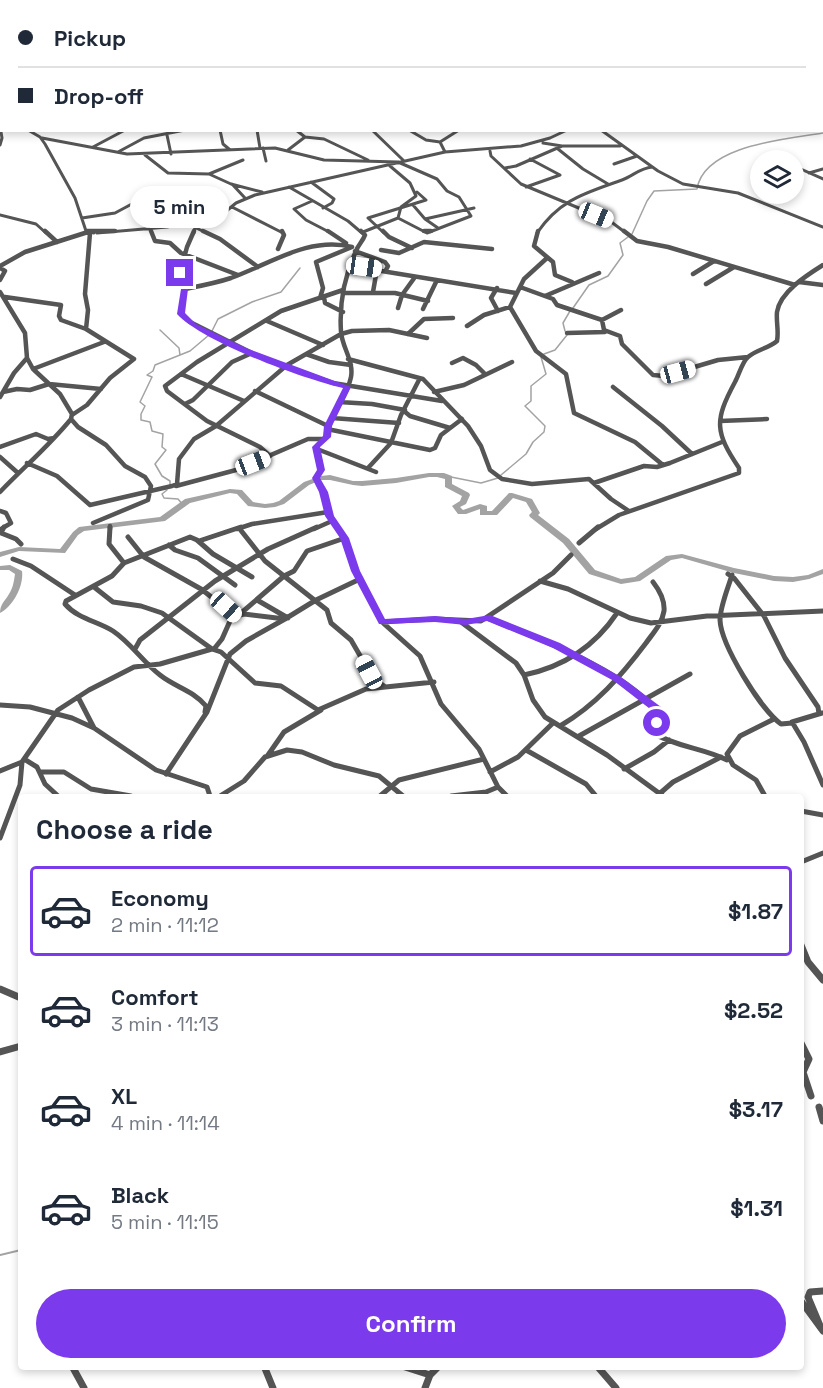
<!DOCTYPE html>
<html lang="en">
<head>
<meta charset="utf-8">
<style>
	:root { --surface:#fff; --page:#f2f2f3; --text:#1f2937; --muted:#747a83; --line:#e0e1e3; --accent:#7c3aed }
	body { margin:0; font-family:"Space Grotesk",sans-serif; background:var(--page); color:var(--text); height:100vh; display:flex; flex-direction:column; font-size:22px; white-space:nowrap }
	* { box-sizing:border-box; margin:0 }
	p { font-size:20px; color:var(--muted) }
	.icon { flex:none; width:33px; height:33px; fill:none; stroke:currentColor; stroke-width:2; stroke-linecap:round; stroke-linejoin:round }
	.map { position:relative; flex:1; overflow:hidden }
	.details { position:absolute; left:18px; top:794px; width:786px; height:576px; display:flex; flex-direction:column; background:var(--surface); border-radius:6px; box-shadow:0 3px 9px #0003 }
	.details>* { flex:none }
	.banner { position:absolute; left:0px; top:0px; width:824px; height:132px; box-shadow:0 3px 9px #0003; display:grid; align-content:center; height:132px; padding:0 18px; background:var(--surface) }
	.controls { position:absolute; left:750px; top:150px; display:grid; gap:12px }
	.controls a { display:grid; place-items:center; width:54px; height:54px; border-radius:50%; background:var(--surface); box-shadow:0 3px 9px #0003; font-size:30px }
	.end { position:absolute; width:27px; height:27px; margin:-14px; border:8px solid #7c3aed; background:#fff; box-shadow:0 0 0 3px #fff }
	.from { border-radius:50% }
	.bubble { position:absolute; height:42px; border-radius:21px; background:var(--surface); box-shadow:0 3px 9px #0003; font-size:20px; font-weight:700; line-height:42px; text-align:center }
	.car { position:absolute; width:18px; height:36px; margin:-18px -9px; border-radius:8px; box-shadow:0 0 4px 2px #0007; background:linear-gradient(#fff 24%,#345 0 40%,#fff 0 76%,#345 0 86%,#fff 0) }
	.banner b { display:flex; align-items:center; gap:21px; height:57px; font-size:22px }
	.banner b+b { border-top:2px solid var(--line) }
	.banner i { width:15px; height:15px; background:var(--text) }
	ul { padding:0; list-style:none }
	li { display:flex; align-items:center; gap:18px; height:90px; margin:0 12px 9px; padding:0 6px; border:3px solid transparent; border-radius:6px }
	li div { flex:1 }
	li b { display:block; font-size:22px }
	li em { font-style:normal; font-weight:700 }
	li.active { border-color:var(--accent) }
	li>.icon { width:54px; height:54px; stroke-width:1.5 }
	h2 { padding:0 18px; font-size:27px; line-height:72px }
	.cta { display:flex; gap:12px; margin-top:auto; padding:12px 18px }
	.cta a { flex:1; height:69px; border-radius:36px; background:var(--accent); color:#fff; font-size:24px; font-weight:700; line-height:69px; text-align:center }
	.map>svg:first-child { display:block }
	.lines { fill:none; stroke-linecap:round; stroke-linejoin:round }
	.stream-far1 { stroke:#a3a3a3; stroke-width:1.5 }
	.stream { stroke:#a3a3a3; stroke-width:2 }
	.river { fill:#a3a3a3; fill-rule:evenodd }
	.minor-far3 { stroke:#555; stroke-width:3 }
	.minor-far2 { stroke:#555; stroke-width:4.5 }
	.minor-far1 { stroke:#555; stroke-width:5 }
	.minor { stroke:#555; stroke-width:7 }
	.route { fill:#7c3aed }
</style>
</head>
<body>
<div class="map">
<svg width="823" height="1388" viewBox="0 0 823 1388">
	<rect width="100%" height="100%" fill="#fff"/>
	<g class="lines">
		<path class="stream-far1" d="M632,234L647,201L654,191L697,189C704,145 787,139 823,133
			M573,308L589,285L608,276L623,255L620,243L628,237
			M160,330L179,348L180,355
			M212,331L218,319L252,302L281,292L300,268
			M565,331L563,323L570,311
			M544,354L555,350L567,335
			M501,475L526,454L533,442L544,432L545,426L525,406L531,401V386L546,374L541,357
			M446,476L481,483L498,478
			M170,486V481L162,476L155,464L166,450L162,447L163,434L152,431L150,422L141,420V414L145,406L140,402L152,377L147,375L153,371L155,365L190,351L209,335
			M167,490L162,494L164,498L178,499L184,506"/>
		<path class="stream" d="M0,1255L21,1250"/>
		<path class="river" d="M429,473H444L452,476V484L469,493L470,495L466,504L460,507L463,510L480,504L487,506V511H492L509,493H512L532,499L540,513L538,515L569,539L595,570L621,579L635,577L666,556L682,554L734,568L774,576L793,577L808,575L823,569V574L809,579L793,582L774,581L734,573L682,558L671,560L640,581L621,584L589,574L563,543L530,517L529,515L532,512L526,502L513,498L497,515H480V509L466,514H458L452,506L460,501L462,496L445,487V479L437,477H429L396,483L362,486L353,485L330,480H321L309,485L284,504L275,507L265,508L248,506L237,494L230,493L190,503L165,521L84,531L78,535L65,553L19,551L0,557V552L19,547L60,549L73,532L79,527L160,517L185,499L230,489L242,490L253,502L265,504L273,503L279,501L304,482L321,476L330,475L353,481H362L396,478Z
			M10,565L22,571C24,586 13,606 0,613C0,604 5,601 9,594C13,588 14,581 15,574L9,570H0V566Z"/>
		<path class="minor-far3" d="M296,0L304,2
			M400,0L402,2
			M483,0L485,2
			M661,0L664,2
			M761,0L763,2
			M154,2L156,0
			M174,2L177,0
			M512,2L517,0
			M621,2L624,0
			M0,94L2,96
			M0,126L2,138L0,145
			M28,130L40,137L45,144L75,198L86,231L94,233
			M220,130L223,144L229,149
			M257,130L260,148
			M296,130L305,137L324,139L368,160
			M372,130L403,160
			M409,130L426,140L440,142L445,152
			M601,130L658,171L683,184L738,193L823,227
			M167,135L171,154
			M42,138L127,154L275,148L324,160L398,162L437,179L447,191L459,197L471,216L427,233
			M440,142L459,130
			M543,143L562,146H620
			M93,147L125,130
			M263,148L266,161
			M558,149L583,169L608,184
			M288,150L305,137
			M490,151L491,156L521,184L610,221L626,233
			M118,152L144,138L185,130
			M145,155L168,173L209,174L231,184L262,192
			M614,164L637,156
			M794,166L823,179
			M505,168L516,166L562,146
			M809,173L823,169
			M209,174L243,160
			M311,182L334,199L332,203L323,208
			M232,184L245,198
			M289,187L348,221L362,233
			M526,187L560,175L530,159
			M312,201L294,209L306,220L331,233
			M413,205L425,219L438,228
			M232,207L283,233
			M0,215L36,224L46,233
			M82,218L115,213L158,190L207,217
			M398,218L427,233
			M425,219L474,208
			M150,228L152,233
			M196,228L207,233
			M363,232L398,218L401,207L416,196L410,183L390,166
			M85,233L88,232
			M97,233L167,227L196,221L224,213L236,203L255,195L445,152L521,146L550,138L567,130
			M194,233L196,221
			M384,233L368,218L426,200L417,192
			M537,233C560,199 586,193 622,180C633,176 640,168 652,167"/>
		<path class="minor-far2" d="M45,231L57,242
			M87,231H115
			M151,231L155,241L170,243L181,253L238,275
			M194,231L187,247L180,273L185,289L181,314L190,322L258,356L333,383L442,401
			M203,231L220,239L258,267
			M328,231L346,243
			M383,231L389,237L412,248
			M424,231H431
			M538,231L534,246L553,262L555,275L572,282
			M624,231L637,241L668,247L795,285
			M278,249L284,235L282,231
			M381,250L399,253L424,242L492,249
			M355,251L385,262L388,266L386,270
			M547,258L524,279L510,307L536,351L566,374L574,413L635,442L663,465
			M0,266L25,252L88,232
			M351,266L516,293
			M0,268L5,271L0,280
			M693,274L714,261
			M799,282L823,285
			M706,284L734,267
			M520,287L553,299L557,305L602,320L621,310
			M497,288L491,298L498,311
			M185,289C200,286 216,283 231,278C270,264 309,236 352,247
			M0,292L25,333L27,358L33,369L60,394L72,414L71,419C49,446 24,467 0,492
			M373,292L377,269
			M344,293H395L428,301
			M545,296L599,273
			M5,297L61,305L59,316L61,320L86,329L134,359L110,378L87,405L72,415
			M324,297L325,303L343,312
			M320,298L323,288L316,262L352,247
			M398,308L402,295L415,277
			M423,309L437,280
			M602,320L604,330L620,336L622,344L653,375L664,376L718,360L748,357
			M267,321L323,345
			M467,326L484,315L510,307
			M86,329L88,310L85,294L90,233
			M567,333L605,332
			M408,334L424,319L453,318
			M306,354L329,362L351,365
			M348,359L423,379L468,426L481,446L490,470L502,479L532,484L589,479L611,499L629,511
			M452,363L463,358L476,365L485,374
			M33,369L104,342
			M181,374L244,401
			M613,387L662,426L692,454
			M255,391L328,426
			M3,392L17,389L30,390L49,384L101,389
			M434,392L464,385L512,362
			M0,397L14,373L27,358
			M339,402L372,404L405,410
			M185,404L193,400L232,362L252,353
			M404,411L410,416L450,428
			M332,418L399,423
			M71,419L78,427L106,445L125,466L145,477L151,486L148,500L93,523
			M720,421L767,419
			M327,429L430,450L435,448L441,435L462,419
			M0,447L36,434L48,439L54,438
			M317,449L376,472
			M270,456L260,447L207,421L167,391L165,386L197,362L281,311L343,290
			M0,457L18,473
			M27,463L57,476L90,505L172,486L177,484L179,459L194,439L216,426L287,365L341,334L352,331L389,330L427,338
			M368,468L391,443L401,415L420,378
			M594,483L644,466L657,467L670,463L722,442
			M176,486L236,470L308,439H324
			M0,511L6,513L11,523L1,529
			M110,529V526
			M237,529L252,524L328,512
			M314,529L332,521
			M338,529C326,512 326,496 316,478L321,470L316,447L327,437C329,415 347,398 351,377C354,361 342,347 341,332C339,302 344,277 356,251C358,245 363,241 365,235L361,231
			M596,529L619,515L739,473V468C715,432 714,421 735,382C739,375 742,362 748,357C756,350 769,348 777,341C779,331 776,322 777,312C780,292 807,275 823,265"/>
		<path class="minor-far1" d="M4,527L1,533L16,539L21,544
			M110,527L109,544L124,563L112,576L66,601L65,604C78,619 97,621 113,631C131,643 143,662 160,675C175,687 194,691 206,706L205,712
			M337,527L345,538L356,571L382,622L420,656L441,704L479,749L498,787L507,796
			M239,528L265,561L327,610L331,623L351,640L373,678L384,686
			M128,537L144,557L201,589L236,616
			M199,541L241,527
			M579,543L598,527
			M169,545L175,550L198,558L235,585
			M13,559L31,566L75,595
			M124,563L190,537L197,540L213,554L252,577
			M728,574L734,578L764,616L785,658L818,707L819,714
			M732,575C728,588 720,607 720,620C721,645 761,710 781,724L792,723
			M540,581L568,589L630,618L651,623L707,616L823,611
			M94,587L113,602L141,606L162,613L212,649
			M257,600L288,618
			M240,614L284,576L294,571L307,551L345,538
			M487,618C532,636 637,674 660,718L653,733C676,747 703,748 727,760
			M382,622L435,619L481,621L553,573L571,555
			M461,622L516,663L524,675L533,700L545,717L607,755L663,796
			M135,649L140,640L215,581L268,549L317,527
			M214,649L222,639L230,621L236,616L244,614L285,619L316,600L360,579
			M524,675C563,667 595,646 617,613
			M78,697L94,728
			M0,705L30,707L72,718L94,728L156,770L207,787L210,796
			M822,713L792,722L804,742L823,785
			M560,726C596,705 621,676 646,643C653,633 662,624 664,611C665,600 660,591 653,582
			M579,736L690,674
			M526,750L586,784L596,796
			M268,755L284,732L321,710
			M24,759L37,767L45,784L58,796
			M624,769L654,752L669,740
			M0,771L22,762L58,710L89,690L134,667L160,664L212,649L221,652L255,683L281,686L318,710L366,689L434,682
			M40,772H64L91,789L131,796
			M490,772L518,757L553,723
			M166,774L207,712L230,654L246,641L285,619
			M658,795L673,782L721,757
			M220,796L244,781L265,757L287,750L302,752L334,765L379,776L403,796
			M380,796L399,780L484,759
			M451,796L486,792L498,787
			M765,796L756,780L733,765L727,754L740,736L774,719
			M801,811L823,815
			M0,838L20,785L22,762
			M801,862L823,853"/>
		<path class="minor" d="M801,945L808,962L823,980
			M0,989L21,998
			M801,1043L809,1059L803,1072L811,1096
			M0,1052L21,1046
			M819,1107L823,1121
			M801,1301L823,1331
			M821,1328L808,1297L810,1292L823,1291
			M72,1366L84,1388
			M264,1366L273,1388
			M402,1366L430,1375
			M597,1366L616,1388
			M425,1388L430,1375L439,1366"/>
	</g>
	<path class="route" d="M180,271L184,273L188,289L185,313L196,324L246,348L351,387L332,426L331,437L320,447L325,470L320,478L328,492L334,516L349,538L360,571L385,619L435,616L466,619L490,615L560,643L621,677L661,707L665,714L661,725H654V712L614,681L553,648L487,621L466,625L435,622L379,624L351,571L340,538L325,516L319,492L312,478L317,470L312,447L323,436L324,426L343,388C303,379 203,342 177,314L181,289L177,273Z"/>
</svg>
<div class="controls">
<a><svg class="icon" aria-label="layers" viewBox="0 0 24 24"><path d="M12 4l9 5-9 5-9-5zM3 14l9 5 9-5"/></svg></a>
</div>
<i class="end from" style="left:657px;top:723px"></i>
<i class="end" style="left:180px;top:273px"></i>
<div class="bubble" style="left:130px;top:186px;width:99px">5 min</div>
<i class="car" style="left:596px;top:215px;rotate:112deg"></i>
<i class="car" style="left:364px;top:267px;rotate:98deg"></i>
<i class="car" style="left:678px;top:372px;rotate:75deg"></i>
<i class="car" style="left:253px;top:463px;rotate:69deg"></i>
<i class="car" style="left:226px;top:607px;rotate:132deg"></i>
<i class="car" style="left:369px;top:672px;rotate:332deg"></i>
<div class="banner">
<b><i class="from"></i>Pickup</b>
<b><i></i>Drop-off</b>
</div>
<section class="details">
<h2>Choose a ride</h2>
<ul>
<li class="active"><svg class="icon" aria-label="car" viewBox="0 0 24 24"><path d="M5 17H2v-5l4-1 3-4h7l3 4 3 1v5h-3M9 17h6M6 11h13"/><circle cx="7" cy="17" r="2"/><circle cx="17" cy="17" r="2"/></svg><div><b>Economy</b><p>2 min · 11:12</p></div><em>$1.87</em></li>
<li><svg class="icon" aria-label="car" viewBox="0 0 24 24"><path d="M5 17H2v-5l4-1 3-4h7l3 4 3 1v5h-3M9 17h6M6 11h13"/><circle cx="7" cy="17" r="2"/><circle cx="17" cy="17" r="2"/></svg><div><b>Comfort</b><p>3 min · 11:13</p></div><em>$2.52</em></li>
<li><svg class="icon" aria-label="car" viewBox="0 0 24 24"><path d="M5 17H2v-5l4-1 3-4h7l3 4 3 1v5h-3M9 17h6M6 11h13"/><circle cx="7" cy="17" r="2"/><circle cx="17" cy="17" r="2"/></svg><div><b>XL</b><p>4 min · 11:14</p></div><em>$3.17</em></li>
<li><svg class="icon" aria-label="car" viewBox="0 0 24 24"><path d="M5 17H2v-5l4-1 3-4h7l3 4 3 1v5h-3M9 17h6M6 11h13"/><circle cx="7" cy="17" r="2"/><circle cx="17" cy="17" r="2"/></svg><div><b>Black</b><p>5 min · 11:15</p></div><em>$1.31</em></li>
</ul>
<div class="cta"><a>Confirm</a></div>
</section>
</div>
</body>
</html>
